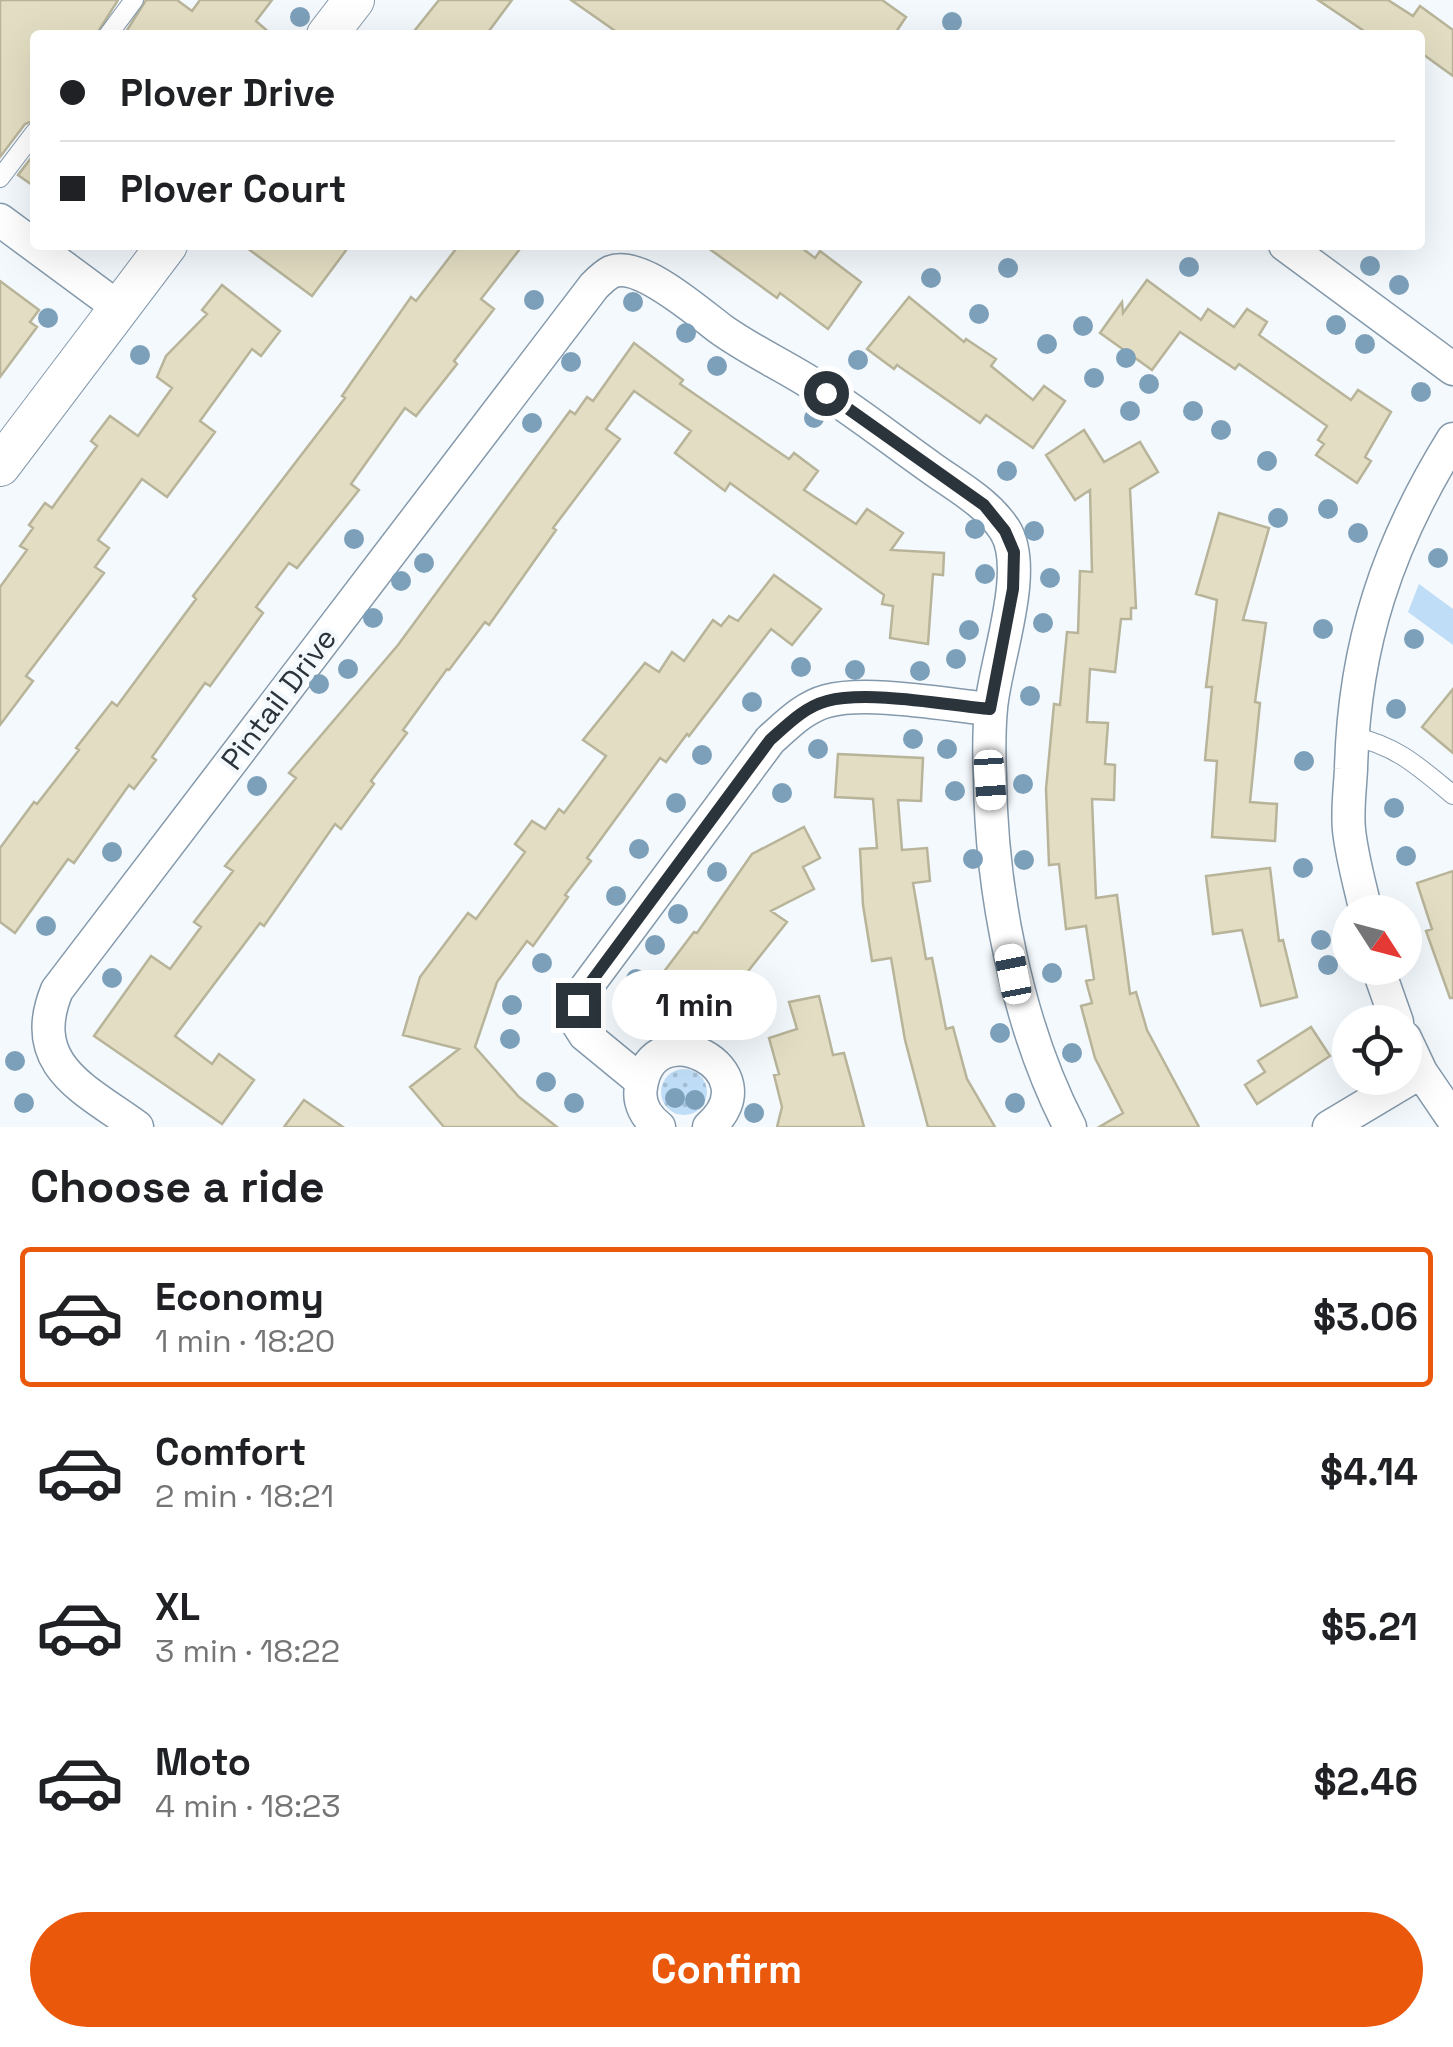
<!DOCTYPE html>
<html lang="en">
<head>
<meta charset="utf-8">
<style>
	:root { --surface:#fff; --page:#f2f2f2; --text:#202124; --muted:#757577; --line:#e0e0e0; --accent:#ea580c }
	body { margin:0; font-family:"Space Grotesk",sans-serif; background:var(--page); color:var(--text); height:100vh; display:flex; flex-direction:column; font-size:38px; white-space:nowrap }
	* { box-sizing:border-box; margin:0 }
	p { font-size:32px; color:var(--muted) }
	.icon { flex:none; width:55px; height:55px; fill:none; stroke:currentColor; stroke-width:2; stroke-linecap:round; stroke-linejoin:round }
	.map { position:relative; height:1127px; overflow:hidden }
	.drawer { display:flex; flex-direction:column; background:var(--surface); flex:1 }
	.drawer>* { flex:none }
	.top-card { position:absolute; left:30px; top:30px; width:1395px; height:220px; border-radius:10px; box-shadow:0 10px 40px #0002; display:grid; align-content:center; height:220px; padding:0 30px; background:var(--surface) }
	.needle { width:65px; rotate:126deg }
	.tools { position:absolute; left:1332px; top:895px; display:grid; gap:20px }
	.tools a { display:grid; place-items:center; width:90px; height:90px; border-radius:50%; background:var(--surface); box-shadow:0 10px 40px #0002; font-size:50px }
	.end { position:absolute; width:45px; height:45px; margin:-22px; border:12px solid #2b333b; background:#fff; box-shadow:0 0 0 5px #fff }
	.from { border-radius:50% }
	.bubble { position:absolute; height:70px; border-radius:35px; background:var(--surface); box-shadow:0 10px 40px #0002; font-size:32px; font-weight:700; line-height:70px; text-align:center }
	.car { position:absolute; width:30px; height:60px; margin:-30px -15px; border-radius:12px; box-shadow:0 0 8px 2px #0007; background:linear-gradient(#fff 24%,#345 0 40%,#fff 0 76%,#345 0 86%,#fff 0) }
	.top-card b { display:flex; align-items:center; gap:35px; height:95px; font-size:38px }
	.top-card b+b { border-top:2px solid var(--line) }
	.top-card i { width:25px; height:25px; background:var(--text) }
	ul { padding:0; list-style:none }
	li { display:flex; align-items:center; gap:30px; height:140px; margin:0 20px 15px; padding:0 10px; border:5px solid transparent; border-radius:10px }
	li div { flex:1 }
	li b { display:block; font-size:38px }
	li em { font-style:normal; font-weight:700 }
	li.current { border-color:var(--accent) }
	li>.icon { width:90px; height:90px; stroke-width:1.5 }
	h2 { padding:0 30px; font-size:45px; line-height:120px }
	.action { display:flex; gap:20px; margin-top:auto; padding:20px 30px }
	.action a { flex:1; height:115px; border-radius:60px; background:var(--accent); color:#fff; font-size:40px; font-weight:700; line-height:115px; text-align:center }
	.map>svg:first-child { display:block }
	.grass { fill:url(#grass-dots) }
	.park { fill:#bfddf6 }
	.building { fill:#e3dec3; stroke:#b8b49a; stroke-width:2.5 }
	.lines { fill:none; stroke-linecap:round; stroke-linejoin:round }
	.service-casing { stroke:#8499ab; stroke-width:20 }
	.minor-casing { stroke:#8499ab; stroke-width:35 }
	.tertiary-casing { stroke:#8499ab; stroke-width:42 }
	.service { stroke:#fff; stroke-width:18 }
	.minor { stroke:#fff; stroke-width:32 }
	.tertiary { stroke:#fff; stroke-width:40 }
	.tree { fill:#7da0ba }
	.route { stroke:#2b333b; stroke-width:12 }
	.labels { text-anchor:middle; stroke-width:9; stroke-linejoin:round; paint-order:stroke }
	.street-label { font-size:30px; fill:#2b333b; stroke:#f4f9fd }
</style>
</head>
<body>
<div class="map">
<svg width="1453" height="1127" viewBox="0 0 1453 1127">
	<defs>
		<pattern id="grass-dots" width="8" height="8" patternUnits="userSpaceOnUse" patternTransform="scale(2.5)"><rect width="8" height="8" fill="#bfddf6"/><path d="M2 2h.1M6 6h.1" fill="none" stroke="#a4bed4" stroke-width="1.8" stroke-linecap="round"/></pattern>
	</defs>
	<rect width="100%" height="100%" fill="#f4f9fd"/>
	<path class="grass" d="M661 1092a23 23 0 1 1 46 0a23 23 0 1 1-46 0Z"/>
	<path class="park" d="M1419,584L1453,609V645L1408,612Z"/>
	<path class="building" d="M0,0H118L96,35H35V120L25,124L0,157Z
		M146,0H177L192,11L200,0H272L256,21L272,35H124Z
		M439,0H512L486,35H411Z
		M571,0H882L906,17L894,35H621Z
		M1318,0H1388L1413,16L1420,6L1453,30V76L1420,52V35H1370Z
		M35,153V187L18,175Z
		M243,245H350L312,296Z
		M459,245H523L481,299L494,309L454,361L457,364L416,416L405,408L351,484L359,490L297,568L289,563L256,607L263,613L210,686L205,683L152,757L156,760L134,789L129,785L74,863L68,859L15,933L0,922V848L34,802L37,804L79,750L76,748L112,702L117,706L196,599L193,596L345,398L342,396L411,297L416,301Z
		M704,245H798L815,258L820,251L861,282L828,329L780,293L777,298Z
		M1147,280L1201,320L1208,309L1234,327L1247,309L1267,322L1259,335L1351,400L1358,390L1391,412L1365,457L1371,461L1357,483L1316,455L1324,444L1318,440L1327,426L1239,364L1235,369L1180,332L1152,370L1100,333L1122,302L1123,313Z
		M0,281L39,310L30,322L37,327L0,377Z
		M222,285L280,331L261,356L252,349L200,421L215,432L167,497L142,479L98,540L109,548L95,567L104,573L26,676L33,681L0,725V587L27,550L20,546L33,528L29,525L45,503L52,508L97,446L91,441L110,416L138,436L172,388L157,377L166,356L207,314L202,310Z
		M909,297L964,342L966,339L996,359L991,366L1033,400L1044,386L1065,401L1033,448L986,415L980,423L897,365L894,369L867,349Z
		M634,343L683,380L680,384L789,459L794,453L818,471L804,490L856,524L867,509L903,533L891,550L944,553L943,575L933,574L928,644L890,638L893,606L882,604L884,595L730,483L725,491L675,453L691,431L634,391L606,429L620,439L553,528L556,530L518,584L489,625L485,622L449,670L447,669L403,730L407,733L371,781L374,784L341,829L335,824L264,926L260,923L175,1036L212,1064L219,1054L254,1080L222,1124L94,1036L151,956L170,969L201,927L194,922L233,871L225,866L296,778L289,773L398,645L570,411L575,414L587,397L593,401Z
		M1084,430L1104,462L1140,442L1158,472L1130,489L1136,608H1131V619H1121L1115,672L1090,669L1087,722L1108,723L1105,764L1115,765L1114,800L1092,799L1096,898L1117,895L1130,994L1136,992L1147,1030L1199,1127H1099L1123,1113L1095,1058L1081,1006L1092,1003L1086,981L1094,979L1086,926L1066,929L1059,864L1049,865L1046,789L1054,704L1060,705L1067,632L1078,633L1080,571L1092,572L1090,490L1075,500L1046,455Z
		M1219,513L1269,528L1243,620L1266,623L1255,702L1260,703L1250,802L1277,804L1275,841L1212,837L1217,761L1205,760L1212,687H1206L1217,600L1196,594Z
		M774,575L821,609L792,645L771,629L689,736L687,734L666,762L660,758L587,858L591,861L565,895L568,897L533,946L527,941L497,982L475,1047L519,1097L557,1127H444L410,1087L459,1049L403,1035L420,977L468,913L476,919L525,852L515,844L532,821L545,829L559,809L564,813L606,756L583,740L645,663L659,672L672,652L684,661L713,620L721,626L729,616L738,621Z
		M1453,689V753L1422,727Z
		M838,754L923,758L921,801L898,800L902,850L927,848L930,881L913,883L926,959L932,958L946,1029L953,1027L967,1079L995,1127H928L905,1040L891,958L872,961L863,905L860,849L877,848L873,799L835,797Z
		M804,827L820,858L803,867L814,889L771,911L787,922L715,1013L688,994L677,1006L653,986L694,932L697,933L752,854Z
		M1270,868L1279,941L1283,940L1297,997L1261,1006L1242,930L1213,934L1206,876Z
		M1453,871V998H1450L1426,931L1432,929L1417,883Z
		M819,996L833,1055L844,1053L864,1127H777L782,1107L774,1075L779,1074L769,1038L797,1029L789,1002Z
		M1311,1027L1330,1056L1257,1104L1245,1085L1265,1072L1258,1061Z
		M304,1100L343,1127H284Z"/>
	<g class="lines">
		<g class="service-casing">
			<path id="service" d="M108,35L134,0
				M0,178L35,132
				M1352,736C1397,746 1418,766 1453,795"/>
		</g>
		<g class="minor-casing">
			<path id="minor" d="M0,220L119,308
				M1285,245L1453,369
				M1366,912C1360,885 1352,858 1349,830C1347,811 1350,789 1351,769C1354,644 1388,544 1453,439
				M1378,968L1397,1022
				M1405,1038L1421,1072L1453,1119
				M641,1081L585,1035L576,1021L585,989L770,740C787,725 804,707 827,701C868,690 947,705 991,709
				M137,1127C85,1089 26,1065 57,990L594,286C599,281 605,275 611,272C640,260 699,313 722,330C749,349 778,363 806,380C849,406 889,438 930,467C956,486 987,502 1005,530C1030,570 995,661 991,708C989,730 989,754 990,776C991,890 1017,1025 1070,1127
				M659,1127C646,1117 638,1103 641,1087C652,1008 774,1070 709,1127
				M1329,1127L1421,1072"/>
		</g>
		<g class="tertiary-casing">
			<path id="tertiary" d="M327,35L354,0
				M0,466L167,245"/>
		</g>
		<use href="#service" class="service"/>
		<use href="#minor" class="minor"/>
		<use href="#tertiary" class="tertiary"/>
	</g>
	<g class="tree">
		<circle cx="300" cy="17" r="10"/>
		<circle cx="952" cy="22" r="10"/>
		<circle cx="1370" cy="266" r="10"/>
		<circle cx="1189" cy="267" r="10"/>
		<circle cx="1008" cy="268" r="10"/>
		<circle cx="931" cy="278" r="10"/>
		<circle cx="1399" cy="285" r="10"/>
		<circle cx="534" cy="300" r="10"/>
		<circle cx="633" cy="302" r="10"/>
		<circle cx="979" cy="314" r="10"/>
		<circle cx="48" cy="318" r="10"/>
		<circle cx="1336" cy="325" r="10"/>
		<circle cx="1083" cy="326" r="10"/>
		<circle cx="686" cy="333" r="10"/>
		<circle cx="1047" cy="344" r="10"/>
		<circle cx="1365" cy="344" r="10"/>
		<circle cx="140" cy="355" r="10"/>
		<circle cx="1126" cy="358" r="10"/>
		<circle cx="858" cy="360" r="10"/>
		<circle cx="571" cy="362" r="10"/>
		<circle cx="717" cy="366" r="10"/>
		<circle cx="1094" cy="378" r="10"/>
		<circle cx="1149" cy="384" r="10"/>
		<circle cx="1421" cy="392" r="10"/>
		<circle cx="1130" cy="411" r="10"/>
		<circle cx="1193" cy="411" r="10"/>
		<circle cx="814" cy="418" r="10"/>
		<circle cx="532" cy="423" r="10"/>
		<circle cx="1221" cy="430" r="10"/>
		<circle cx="1267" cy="461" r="10"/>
		<circle cx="1007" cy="471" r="10"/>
		<circle cx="1328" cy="509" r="10"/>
		<circle cx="1278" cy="518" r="10"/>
		<circle cx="975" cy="529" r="10"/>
		<circle cx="1034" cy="531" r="10"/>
		<circle cx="1358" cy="533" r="10"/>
		<circle cx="354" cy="539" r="10"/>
		<circle cx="1438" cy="558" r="10"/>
		<circle cx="424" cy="563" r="10"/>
		<circle cx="985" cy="574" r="10"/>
		<circle cx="1050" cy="578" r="10"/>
		<circle cx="401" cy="581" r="10"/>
		<circle cx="373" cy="618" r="10"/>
		<circle cx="1043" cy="623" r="10"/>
		<circle cx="1323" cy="629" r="10"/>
		<circle cx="969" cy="630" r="10"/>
		<circle cx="1414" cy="639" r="10"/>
		<circle cx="956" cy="659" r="10"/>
		<circle cx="801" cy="667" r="10"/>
		<circle cx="348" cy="669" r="10"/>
		<circle cx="855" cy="670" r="10"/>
		<circle cx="920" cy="671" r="10"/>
		<circle cx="319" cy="684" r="10"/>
		<circle cx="1030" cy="696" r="10"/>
		<circle cx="752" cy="702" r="10"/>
		<circle cx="1396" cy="709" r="10"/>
		<circle cx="913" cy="739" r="10"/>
		<circle cx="818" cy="749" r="10"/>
		<circle cx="947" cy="749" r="10"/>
		<circle cx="702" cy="755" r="10"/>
		<circle cx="1304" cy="761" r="10"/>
		<circle cx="1023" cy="784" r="10"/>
		<circle cx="257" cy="786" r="10"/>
		<circle cx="955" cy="791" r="10"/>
		<circle cx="782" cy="793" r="10"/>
		<circle cx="676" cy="803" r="10"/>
		<circle cx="1394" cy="808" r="10"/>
		<circle cx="639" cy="849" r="10"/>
		<circle cx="112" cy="852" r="10"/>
		<circle cx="1406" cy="856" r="10"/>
		<circle cx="973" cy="859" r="10"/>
		<circle cx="1024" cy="860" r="10"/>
		<circle cx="1303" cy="868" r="10"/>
		<circle cx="717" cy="872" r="10"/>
		<circle cx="616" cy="896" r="10"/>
		<circle cx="678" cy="914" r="10"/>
		<circle cx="46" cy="926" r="10"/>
		<circle cx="1321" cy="940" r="10"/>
		<circle cx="655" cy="945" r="10"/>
		<circle cx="542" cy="963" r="10"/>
		<circle cx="1328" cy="965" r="10"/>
		<circle cx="1052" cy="973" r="10"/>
		<circle cx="112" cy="978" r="10"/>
		<circle cx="636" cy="979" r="10"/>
		<circle cx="512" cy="1005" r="10"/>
		<circle cx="643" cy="1011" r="10"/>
		<circle cx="711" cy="1027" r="10"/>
		<circle cx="1000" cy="1033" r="10"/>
		<circle cx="510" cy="1039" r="10"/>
		<circle cx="1072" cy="1053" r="10"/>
		<circle cx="15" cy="1061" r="10"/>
		<circle cx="546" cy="1082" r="10"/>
		<circle cx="675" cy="1098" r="10"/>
		<circle cx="695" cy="1100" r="10"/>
		<circle cx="24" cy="1103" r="10"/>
		<circle cx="574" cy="1103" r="10"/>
		<circle cx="1015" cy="1103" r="10"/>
		<circle cx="754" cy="1113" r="10"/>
	</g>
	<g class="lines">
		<path class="route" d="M578,1005L585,990L770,740C787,725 804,707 827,701C868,690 946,705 990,709L1013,589L1014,552L1005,531L984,505L826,393"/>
	</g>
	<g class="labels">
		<g class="street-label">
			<text transform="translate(279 699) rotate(-53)" y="10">Pintail Drive</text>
		</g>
	</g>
</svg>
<div class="tools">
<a><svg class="needle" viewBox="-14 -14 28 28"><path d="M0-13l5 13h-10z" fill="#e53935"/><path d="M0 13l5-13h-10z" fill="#757577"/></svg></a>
<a><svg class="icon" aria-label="locate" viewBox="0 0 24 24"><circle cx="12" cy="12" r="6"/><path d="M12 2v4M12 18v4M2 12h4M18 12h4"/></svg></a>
</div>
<i class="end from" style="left:826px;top:393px"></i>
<i class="end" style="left:578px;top:1005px"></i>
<div class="bubble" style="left:612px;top:970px;width:165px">1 min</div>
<i class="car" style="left:990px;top:780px;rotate:176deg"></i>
<i class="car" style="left:1013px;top:974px;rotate:349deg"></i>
<div class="top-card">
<b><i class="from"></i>Plover Drive</b>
<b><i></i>Plover Court</b>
</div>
</div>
<section class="drawer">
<h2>Choose a ride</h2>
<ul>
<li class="current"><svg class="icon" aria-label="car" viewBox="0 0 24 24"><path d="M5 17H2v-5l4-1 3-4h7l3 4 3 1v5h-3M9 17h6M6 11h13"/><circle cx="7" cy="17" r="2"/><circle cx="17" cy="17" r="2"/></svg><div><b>Economy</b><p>1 min · 18:20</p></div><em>$3.06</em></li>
<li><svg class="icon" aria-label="car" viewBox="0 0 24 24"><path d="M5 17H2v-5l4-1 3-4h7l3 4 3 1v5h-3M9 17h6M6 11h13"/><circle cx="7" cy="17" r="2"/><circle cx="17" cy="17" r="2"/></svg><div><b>Comfort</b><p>2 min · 18:21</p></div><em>$4.14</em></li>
<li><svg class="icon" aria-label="car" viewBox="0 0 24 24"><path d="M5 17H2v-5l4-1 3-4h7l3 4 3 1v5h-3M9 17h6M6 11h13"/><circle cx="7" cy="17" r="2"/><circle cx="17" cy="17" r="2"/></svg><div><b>XL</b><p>3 min · 18:22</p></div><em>$5.21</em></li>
<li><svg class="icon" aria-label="car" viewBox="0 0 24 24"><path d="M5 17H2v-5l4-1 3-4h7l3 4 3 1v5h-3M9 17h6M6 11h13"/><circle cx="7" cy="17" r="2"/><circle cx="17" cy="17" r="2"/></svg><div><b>Moto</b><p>4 min · 18:23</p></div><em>$2.46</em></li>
</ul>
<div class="action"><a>Confirm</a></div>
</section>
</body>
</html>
